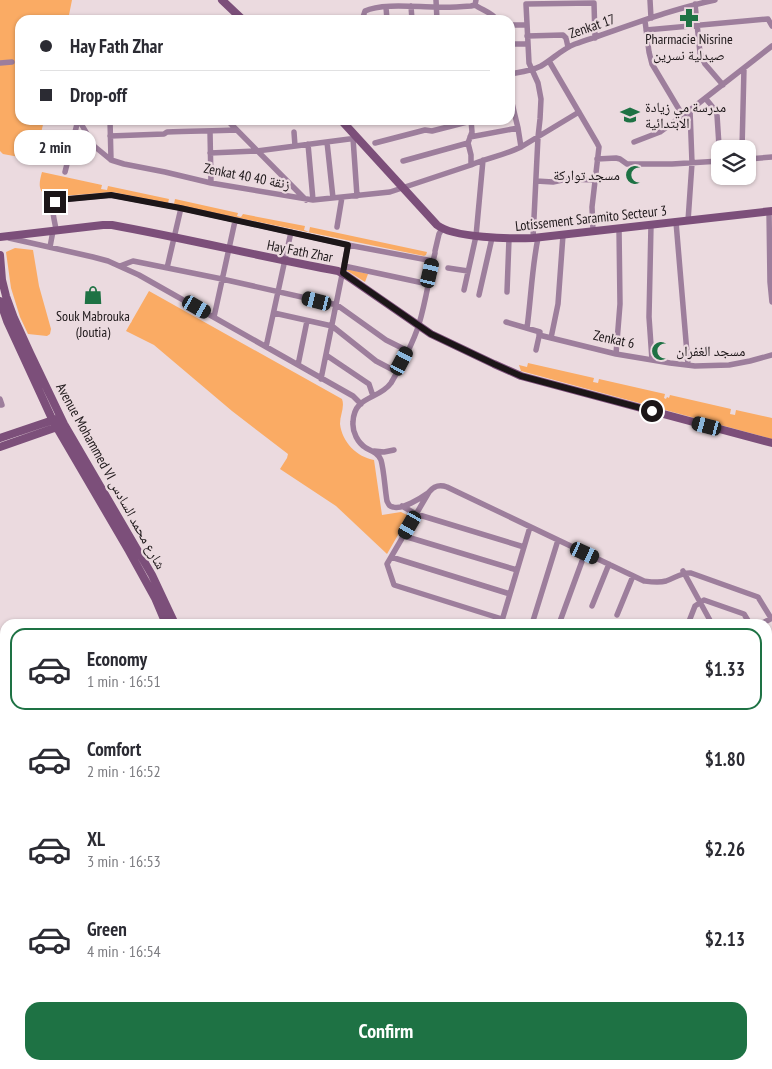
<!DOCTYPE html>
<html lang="en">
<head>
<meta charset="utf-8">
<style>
	:root { --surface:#fff; --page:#f7f7f7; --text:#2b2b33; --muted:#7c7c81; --line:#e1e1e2; --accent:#1e7244 }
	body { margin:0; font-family:"PT Sans Narrow","Noto Naskh Arabic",sans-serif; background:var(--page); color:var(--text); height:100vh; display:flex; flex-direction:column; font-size:19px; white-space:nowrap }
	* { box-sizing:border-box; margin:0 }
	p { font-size:16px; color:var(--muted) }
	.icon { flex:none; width:28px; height:28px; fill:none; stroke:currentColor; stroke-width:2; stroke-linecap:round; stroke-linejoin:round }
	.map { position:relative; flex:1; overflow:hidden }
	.side { position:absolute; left:0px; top:619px; width:772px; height:451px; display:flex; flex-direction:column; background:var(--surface); border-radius:15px 15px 0 0; box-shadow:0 1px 4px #0004 }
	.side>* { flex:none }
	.banner { position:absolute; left:15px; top:15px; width:500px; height:110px; border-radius:15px; box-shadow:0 1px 4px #0004; display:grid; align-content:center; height:110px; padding:0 25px; background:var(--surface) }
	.fabs { position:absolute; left:711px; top:140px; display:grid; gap:10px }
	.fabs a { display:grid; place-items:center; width:45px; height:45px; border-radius:10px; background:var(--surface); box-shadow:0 1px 4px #0004; font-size:25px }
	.end { position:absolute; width:22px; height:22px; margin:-11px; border:6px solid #1c1618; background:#fff; box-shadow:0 0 0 2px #fff }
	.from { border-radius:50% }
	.bubble { position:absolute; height:35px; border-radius:15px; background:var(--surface); box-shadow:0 1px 4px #0004; font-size:16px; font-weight:700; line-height:35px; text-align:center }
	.car { position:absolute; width:15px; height:30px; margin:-15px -8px; border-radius:6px; box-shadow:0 0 4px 1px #0007; background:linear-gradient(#222 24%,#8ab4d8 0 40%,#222 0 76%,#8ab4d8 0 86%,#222 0) }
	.banner b { display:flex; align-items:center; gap:18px; height:48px; font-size:19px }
	.banner b+b { border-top:1px solid var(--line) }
	.banner i { width:12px; height:12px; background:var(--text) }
	ul { padding:9px 0 0; list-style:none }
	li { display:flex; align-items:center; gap:15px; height:82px; margin:0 10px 8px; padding:0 15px; border:2px solid transparent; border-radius:15px }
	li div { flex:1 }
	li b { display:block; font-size:19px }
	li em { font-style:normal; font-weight:700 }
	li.selected { border-color:var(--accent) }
	li>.icon { width:45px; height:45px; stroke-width:1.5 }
	.primary-button { display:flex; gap:10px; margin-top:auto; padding:10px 25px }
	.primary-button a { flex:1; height:58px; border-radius:15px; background:var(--accent); color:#fff; font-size:20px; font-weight:700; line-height:58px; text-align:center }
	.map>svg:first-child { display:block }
	.green { fill:#faab64 }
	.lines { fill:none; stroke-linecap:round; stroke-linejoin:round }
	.street { stroke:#9d7e9c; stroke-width:5.5 }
	.secondary { stroke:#7c4f7a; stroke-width:8 }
	.route { stroke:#1c1618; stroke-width:6 }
	.labels { text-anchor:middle; stroke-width:4.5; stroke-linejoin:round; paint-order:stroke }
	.street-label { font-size:14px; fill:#1c1618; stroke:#ebdadf }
	.poi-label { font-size:14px; fill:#1c1618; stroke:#ebdadf }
</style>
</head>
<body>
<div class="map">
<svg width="772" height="1069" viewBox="0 0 772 1069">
	<rect width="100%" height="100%" fill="#ebdadf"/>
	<path class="green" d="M0,0H72L68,20H20V120H44L35,160L3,154L0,151Z
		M42,172L102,185L101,189L107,190L108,186L169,199L168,203L174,204L175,199L238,213L237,216L241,217L243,214L305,226L304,230L309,232L310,227L427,252L426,255L424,256L113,192L49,197C37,192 39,183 42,172Z
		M15,248L33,250L39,286L51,329L50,334L47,336L28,334L20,317L11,288L6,252Z
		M347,269L368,274L365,282L346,270Z
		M149,291L342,399C345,407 340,415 340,424C342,442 357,457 374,460L382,515L401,512L409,516L387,554L336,506L280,469L287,458L288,454L232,411L154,345L126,331Z
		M528,363L594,378L593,382L598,383L599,379L665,394L664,398L666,399L667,397L669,398L670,395L731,409L730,414L735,415L736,410L772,418V439L521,371L519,365L527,367Z
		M768,721H772V802L768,804Z
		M599,1065H626L622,1069H599Z"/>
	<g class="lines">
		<path class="street" d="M436,0L437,20
			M650,0L651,18
			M695,4L700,53L705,64L723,85
			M475,5C482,10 493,13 497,20
			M411,6L412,20
			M386,7L387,20
			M362,20L365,11C381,3 417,7 435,7C447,8 459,7 471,6L475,5L476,0
			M645,21L649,52L652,64L683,116
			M510,25H527
			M646,30L768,19L772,26
			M527,36L563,35L566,38L568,47
			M510,44H528
			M549,61L597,143L599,147L592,207L593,231
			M0,63L12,62
			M510,74C521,72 531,71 541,66C553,59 562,49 575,44C621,29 667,10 715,0
			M510,95L518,128L521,147
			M706,99L715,110L717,115L720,161
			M79,120L94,146L111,160L124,164L165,172L211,183L313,200L390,192L471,165C487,158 505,155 521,147L579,112
			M110,120L111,160
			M227,120L306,200
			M210,131L211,183
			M294,132L295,146
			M110,136L164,134L167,132C190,131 213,131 236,130
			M470,137L518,128
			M353,138L357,196
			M327,142L333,198
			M634,142L660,132L690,110L772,46
			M375,143L425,130L432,131L471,121
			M308,144L313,200
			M72,145L94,146
			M742,149L744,68
			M210,153L257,151L357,138
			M597,159L616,158L620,159L627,164H672L720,161
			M748,159L772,157
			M403,161L468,143
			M471,165V155L468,143L472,132L471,120
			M65,172L78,120
			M536,181L553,182L567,179L595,180
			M769,211L770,282L772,302
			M688,221L692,163L690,110
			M676,222L688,365
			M651,225L649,317L652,360
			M337,227L342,197
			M56,230C55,220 49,208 58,200L111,195L181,208L348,245L433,261
			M9,238L93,257L108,261L139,275L353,396L361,404
			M533,238L538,137L540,119L541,99L538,83L529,63L526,4L594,3L595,38
			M50,247L53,231
			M435,251L439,234L442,229
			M120,266L133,261L222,279L337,305L386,340L408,351
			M344,266L428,284
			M167,268L181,208
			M448,268L468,271
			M464,290L476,236L483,160
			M507,292L509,239
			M479,295L492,238
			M274,313L332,326L376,361L397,372
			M214,317L235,221
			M506,322L540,332L536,350
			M527,328C531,298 532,267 538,238
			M539,335L616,354L670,363L695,366L729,365L750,361L772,355
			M551,338L558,304L563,235
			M266,347L291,232
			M616,354L620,304L619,228
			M326,355L369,384L373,396
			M298,365L307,321
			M321,379L348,245
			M0,399L2,405H0
			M374,451L384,452L394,450
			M428,493C421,498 402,510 393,507C389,506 389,505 387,501C385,490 384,470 381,460C378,453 372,451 366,448C358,443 352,432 353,422C354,395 379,400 391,383C400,368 414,341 419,324C426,301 429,277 435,253
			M402,506L416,514L524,547
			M404,536L517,570
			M391,557L510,594
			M683,571L712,624
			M592,606L609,564
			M617,615L633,576
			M502,619L394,585L387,564L429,492C434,486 439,484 447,487L644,581C652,582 659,583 666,581C675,578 682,572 691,573L758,597L771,618
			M501,624L530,527
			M532,624L558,540
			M559,624L585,553
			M688,624L695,606L704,600L744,614L750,624
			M761,624L772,618
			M0,680L5,688
			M768,709L772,679
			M768,713L772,714
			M0,745L5,748
			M0,773H5
			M0,815L5,816
			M768,838L772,837
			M0,841H5
			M0,868L5,869
			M768,882L772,880
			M0,896L5,897
			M768,918L772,926
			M768,934L772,931
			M0,945H5
			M0,969H5
			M768,970L772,974
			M0,982H5
			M768,1005L772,1009
			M0,1012L5,1013
			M768,1038L772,1043
			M166,1065L170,1069
			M710,1065L713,1069
			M760,1065L764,1069
			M4,1069L5,1032
			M46,1069L49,1065
			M51,1069L67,1065
			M99,1069L102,1065
			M153,1069L156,1065"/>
		<path class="secondary" d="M222,0L243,20
			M341,120L437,225C453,238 512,239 533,238L772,211
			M0,237L103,225H112C188,239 263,257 338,271L347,276L431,334L494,364L521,376L772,443
			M0,255L2,280L6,296L14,318L30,353L64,424L152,575L175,624
			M0,301L7,321L53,421L129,551L155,598L166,624
			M0,438L56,419
			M0,447L60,426
			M321,1065L322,1069
			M329,1065L330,1069"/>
	</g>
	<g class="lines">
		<path class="route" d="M55,202L58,200L111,195L180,208L348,245L343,273L431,334L494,364L521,376L652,411"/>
	</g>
	<defs>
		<g id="pharmacy-bare" transform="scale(1.5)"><path d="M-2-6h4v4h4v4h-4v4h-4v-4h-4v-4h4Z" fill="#1e7244" stroke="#ebdadf" stroke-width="2.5" paint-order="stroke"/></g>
		<g id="school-bare" transform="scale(1.5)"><path d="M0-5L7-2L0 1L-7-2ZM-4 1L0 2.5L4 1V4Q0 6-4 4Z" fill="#1e7244" stroke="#ebdadf" stroke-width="2.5" paint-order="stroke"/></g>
		<g id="mosque-bare" transform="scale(1.5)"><path d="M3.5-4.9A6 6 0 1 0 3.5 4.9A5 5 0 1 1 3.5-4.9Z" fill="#1e7244" stroke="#ebdadf" stroke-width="2.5" paint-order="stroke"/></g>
		<g id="shop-bare" transform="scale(1.5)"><path d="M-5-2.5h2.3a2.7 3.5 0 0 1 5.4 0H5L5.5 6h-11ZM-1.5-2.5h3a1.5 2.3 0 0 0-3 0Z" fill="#1e7244" stroke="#ebdadf" stroke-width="2.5" paint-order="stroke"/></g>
	</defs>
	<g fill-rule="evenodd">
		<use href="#pharmacy-bare" x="689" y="18"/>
		<use href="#school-bare" x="630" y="115"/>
		<use href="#mosque-bare" x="635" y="175"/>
		<use href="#shop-bare" x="93" y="295"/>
		<use href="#mosque-bare" x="661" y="351"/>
	</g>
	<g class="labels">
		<g class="street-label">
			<text transform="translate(592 26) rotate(-19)" y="5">Zenkat 17</text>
			<text transform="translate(247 176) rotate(11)" y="5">Zenkat 40 زنقة 40</text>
			<text transform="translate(591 218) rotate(-6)" y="5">Lotissement Saramito Secteur 3</text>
			<text transform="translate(300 251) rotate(11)" y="5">Hay Fath Zhar</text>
			<text transform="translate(614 339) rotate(12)" y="5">Zenkat 6</text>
			<text transform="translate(111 476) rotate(61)" y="5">Avenue Mohammed VI شارع محمد السادس</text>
		</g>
		<g class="poi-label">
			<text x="689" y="44">Pharmacie Nisrine<tspan x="689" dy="16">صيدلية نسرين</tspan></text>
			<text x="645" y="112" text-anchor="start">مدرسة مي زيادة<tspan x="645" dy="16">الابتدائية</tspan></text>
			<text x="620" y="180" text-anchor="end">مسجد تواركة</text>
			<text x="93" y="321">Souk Mabrouka<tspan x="93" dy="16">(Joutia)</tspan></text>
			<text x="676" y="356" text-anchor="start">مسجد الغفران</text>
		</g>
	</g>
</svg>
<div class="fabs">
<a><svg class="icon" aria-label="layers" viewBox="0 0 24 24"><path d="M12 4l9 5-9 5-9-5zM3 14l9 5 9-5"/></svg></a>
</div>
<i class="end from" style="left:652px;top:411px"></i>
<i class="end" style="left:55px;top:202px"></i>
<div class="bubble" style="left:14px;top:130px;width:82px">2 min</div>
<i class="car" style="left:430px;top:273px;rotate:13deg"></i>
<i class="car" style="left:317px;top:301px;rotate:284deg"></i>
<i class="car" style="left:197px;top:307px;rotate:120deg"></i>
<i class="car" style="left:402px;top:361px;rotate:28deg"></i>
<i class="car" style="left:707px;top:426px;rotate:285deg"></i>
<i class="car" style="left:410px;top:525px;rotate:210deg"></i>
<i class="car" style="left:585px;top:553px;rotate:115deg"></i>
<div class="banner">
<b><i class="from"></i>Hay Fath Zhar</b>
<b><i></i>Drop-off</b>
</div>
<section class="side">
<ul>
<li class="selected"><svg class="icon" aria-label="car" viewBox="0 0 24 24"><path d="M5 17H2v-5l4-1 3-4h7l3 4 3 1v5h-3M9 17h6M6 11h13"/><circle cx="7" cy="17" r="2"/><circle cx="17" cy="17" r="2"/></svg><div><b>Economy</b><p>1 min · 16:51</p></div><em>$1.33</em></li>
<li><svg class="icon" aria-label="car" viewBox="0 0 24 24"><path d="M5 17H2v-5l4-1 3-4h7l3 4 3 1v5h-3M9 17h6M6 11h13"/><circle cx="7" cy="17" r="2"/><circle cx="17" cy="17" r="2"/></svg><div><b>Comfort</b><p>2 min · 16:52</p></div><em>$1.80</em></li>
<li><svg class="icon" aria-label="car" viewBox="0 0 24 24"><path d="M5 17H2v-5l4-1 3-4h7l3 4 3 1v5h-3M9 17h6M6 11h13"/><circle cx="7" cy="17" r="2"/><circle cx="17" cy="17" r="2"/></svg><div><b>XL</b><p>3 min · 16:53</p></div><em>$2.26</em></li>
<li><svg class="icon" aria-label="car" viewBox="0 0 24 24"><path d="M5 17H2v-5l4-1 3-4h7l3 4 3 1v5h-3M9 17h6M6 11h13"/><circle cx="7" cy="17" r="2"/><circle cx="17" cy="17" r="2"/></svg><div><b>Green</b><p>4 min · 16:54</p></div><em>$2.13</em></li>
</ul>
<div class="primary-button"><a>Confirm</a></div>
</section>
</div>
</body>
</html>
